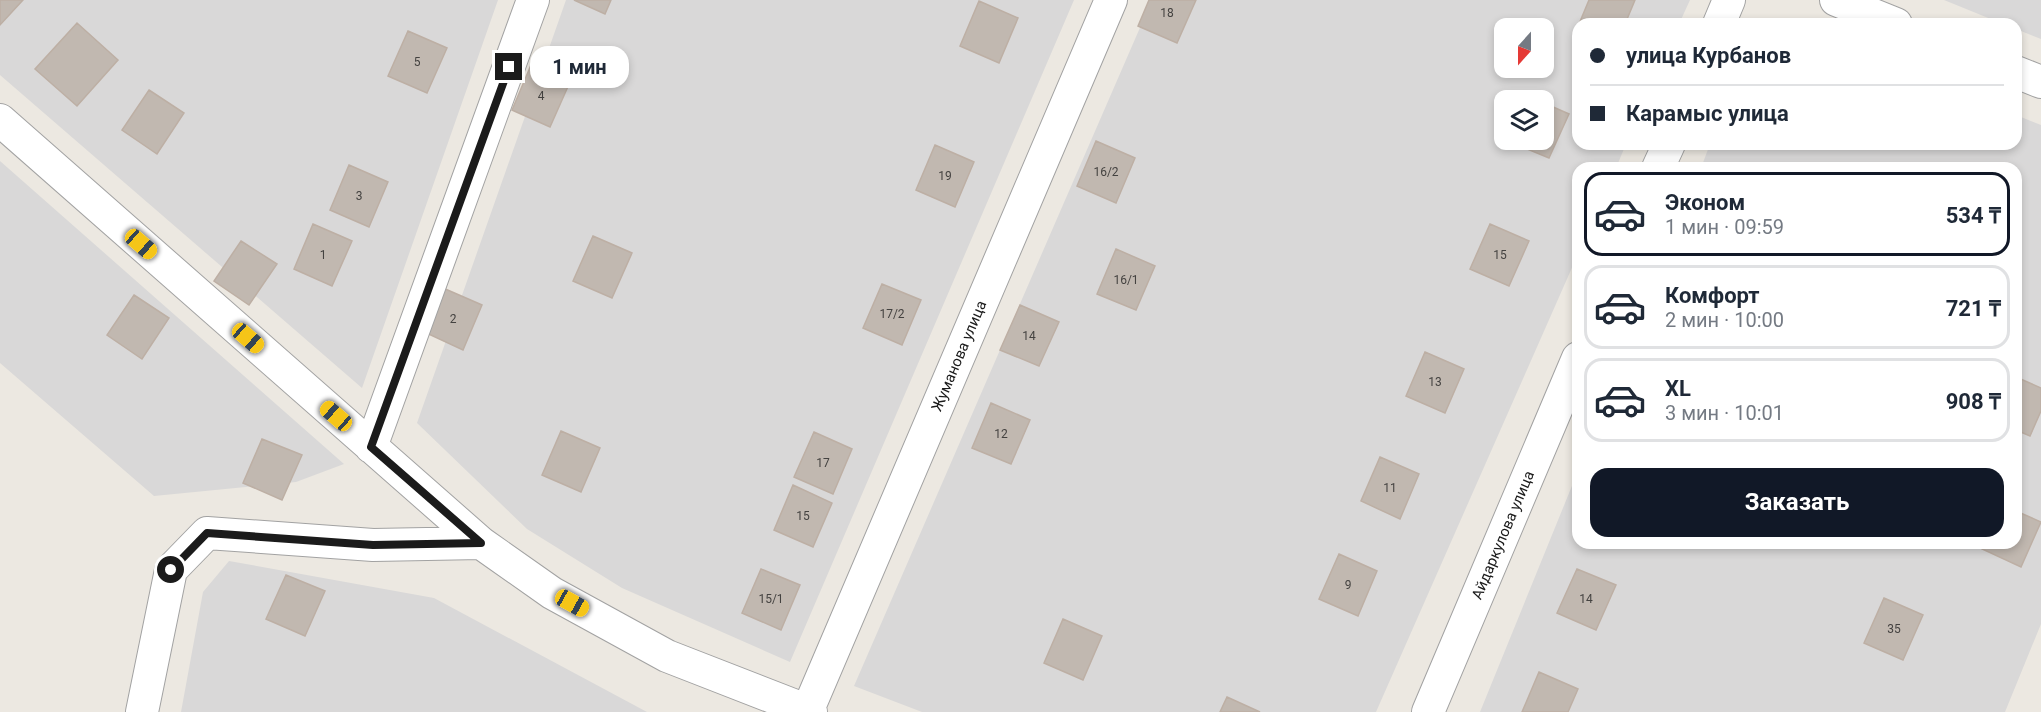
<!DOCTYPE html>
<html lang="ru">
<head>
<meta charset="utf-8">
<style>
	:root { --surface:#fff; --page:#f2f2f3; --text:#1f2937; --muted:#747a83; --line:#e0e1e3; --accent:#111827 }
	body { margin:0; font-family:Roboto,sans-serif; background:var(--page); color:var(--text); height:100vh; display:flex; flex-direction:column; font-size:22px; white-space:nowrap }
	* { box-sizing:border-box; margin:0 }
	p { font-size:20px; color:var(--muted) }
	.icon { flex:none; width:33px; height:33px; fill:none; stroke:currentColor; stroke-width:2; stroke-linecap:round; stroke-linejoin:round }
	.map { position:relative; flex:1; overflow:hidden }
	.side { position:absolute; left:1572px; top:162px; width:450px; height:387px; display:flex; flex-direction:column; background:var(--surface); border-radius:18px; box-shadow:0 3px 9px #0003 }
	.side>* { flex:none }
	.guide { position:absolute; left:1572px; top:18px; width:450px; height:132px; border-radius:18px; box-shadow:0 3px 9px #0003; display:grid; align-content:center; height:132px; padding:0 18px; background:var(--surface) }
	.needle { width:39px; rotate:201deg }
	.controls { position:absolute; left:1494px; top:18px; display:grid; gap:12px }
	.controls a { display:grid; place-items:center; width:60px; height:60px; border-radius:12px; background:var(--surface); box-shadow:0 3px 9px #0003; font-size:30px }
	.end { position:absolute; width:27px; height:27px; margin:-14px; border:8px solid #1b1b1b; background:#fff; box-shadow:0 0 0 3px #fff }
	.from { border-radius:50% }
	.bubble { position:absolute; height:42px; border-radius:18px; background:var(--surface); box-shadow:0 3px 9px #0003; font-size:20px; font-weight:700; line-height:42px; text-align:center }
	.car { position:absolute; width:18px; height:36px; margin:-18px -9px; border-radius:8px; box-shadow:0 0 4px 2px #0007; background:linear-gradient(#f5c518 24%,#345 0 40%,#f5c518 0 76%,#345 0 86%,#f5c518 0) }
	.guide b { display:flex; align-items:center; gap:21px; height:57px; font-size:22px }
	.guide b+b { border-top:2px solid var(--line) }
	.guide i { width:15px; height:15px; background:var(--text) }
	ul { padding:10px 0 0; list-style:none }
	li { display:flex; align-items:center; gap:18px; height:84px; margin:0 12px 9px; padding:0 6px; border:3px solid var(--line); border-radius:18px }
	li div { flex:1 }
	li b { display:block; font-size:22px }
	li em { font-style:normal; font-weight:700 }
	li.current { border-color:var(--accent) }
	li>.icon { width:54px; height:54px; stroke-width:1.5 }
	.cta { display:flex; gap:12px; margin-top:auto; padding:12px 18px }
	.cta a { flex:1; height:69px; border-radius:18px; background:var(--accent); color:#fff; font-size:24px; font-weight:700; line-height:69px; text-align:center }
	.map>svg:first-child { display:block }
	.residential { fill:#d9d8d8; fill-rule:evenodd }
	.building { fill:#c1b8b0; stroke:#bdafa4; stroke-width:1.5 }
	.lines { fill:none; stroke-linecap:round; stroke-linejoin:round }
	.minor-casing { stroke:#a2a2a2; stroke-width:34 }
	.minor { stroke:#fff; stroke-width:32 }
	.route { stroke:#1b1b1b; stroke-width:8 }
	.labels { text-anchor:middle; stroke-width:6; stroke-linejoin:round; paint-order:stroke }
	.number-label { font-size:12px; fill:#444240 }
	.street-label { font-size:15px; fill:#1b1b1b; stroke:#fff }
</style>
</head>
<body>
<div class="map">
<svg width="2041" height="712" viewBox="0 0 2041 712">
	<rect width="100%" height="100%" fill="#ece8e1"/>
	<path class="residential" d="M0,0H498L362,388L0,75Z
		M566,0H1074L790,662L622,588L527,529L417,423Z
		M1152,0H1690L1679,24H1578V144H1626L1616,168H1578V254L1376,712H922L854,686ZM1504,28H1544V68H1504ZM1504,100H1544V140H1504Z
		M1944,0H2041V39L2016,29V24H2003Z
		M2016,115L2041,125V624L2005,712H1480L1578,471V543H2016V168H1701L1710,144H2016Z
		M0,161L344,464L296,482L154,496L0,363Z
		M229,561L434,598L647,712H181L203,592Z"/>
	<path class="building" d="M0,0H23L0,25Z
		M574,0H611L605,14Z
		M1149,0H1196L1177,43L1138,26Z
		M1589,0H1635L1625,24H1579Z
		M979,1L1018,18L999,63L960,46Z
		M77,23L118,60L77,106L35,69Z
		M408,31L447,48L427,93L388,76Z
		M531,65L570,82L550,127L512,110Z
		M149,90L184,113L157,154L122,130Z
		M1544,103L1569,114L1549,158L1510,142L1511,140H1544Z
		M1096,141L1135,158L1116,203L1077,186Z
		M935,145L974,162L955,207L916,190Z
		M349,165L388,182L369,227L330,210Z
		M313,224L352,241L332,286L294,269Z
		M1490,224L1529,241L1509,286L1470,269Z
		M593,236L632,253L612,298L573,281Z
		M241,241L277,264L249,305L214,281Z
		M1116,249L1155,266L1136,310L1097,294Z
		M882,284L921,300L902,345L863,328Z
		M443,288L482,305L463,350L424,332Z
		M134,295L169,318L142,359L107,335Z
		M1020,305L1059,322L1039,366L1000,350Z
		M1425,352L1464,369L1445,413L1406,396Z
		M2016,377L2041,388V411L2030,436L2016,430Z
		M991,403L1030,420L1011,464L972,448Z
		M561,431L600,448L581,492L542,475Z
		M814,432L852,449L833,494L794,477Z
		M262,439L302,455L282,500L243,483Z
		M1380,457L1419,474L1400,519L1361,501Z
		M793,485L832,503L813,547L774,530Z
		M2016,511L2041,522L2021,567L1982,549L1985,543H2016Z
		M1339,554L1377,571L1358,616L1319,599Z
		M761,569L800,585L781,630L742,613Z
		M1577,569L1616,585L1596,630L1557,613Z
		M286,575L325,591L305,636L266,619Z
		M1884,598L1923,615L1903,660L1864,643Z
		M1063,619L1102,636L1083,680L1044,663Z
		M1539,672L1578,689L1568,712H1522Z
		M1227,697L1260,712H1220Z"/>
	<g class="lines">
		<g class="minor-casing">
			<path id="minor" d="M1836,0L1896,24
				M1719,24L1729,0
				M2016,72L2041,82
				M0,120L481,543L552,593L667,656L811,712
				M1658,168L1669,144
				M371,447L533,0
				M142,712L171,570L207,533L373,545L481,543
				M807,712L1111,0
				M1428,712L1578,358"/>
		</g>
		<use href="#minor" class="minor"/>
	</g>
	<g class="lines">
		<path class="route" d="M171,570L207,533L373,545L481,543L371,447L509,67"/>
	</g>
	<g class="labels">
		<g class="number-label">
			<text x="1167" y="17">18</text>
			<text x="417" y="66">5</text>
			<text x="541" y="100">4</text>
			<text x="1106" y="176">16/2</text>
			<text x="945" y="180">19</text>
			<text x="359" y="200">3</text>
			<text x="323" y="259">1</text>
			<text x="1500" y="259">15</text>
			<text x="1126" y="284">16/1</text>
			<text x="892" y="318">17/2</text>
			<text x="453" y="323">2</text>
			<text x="1029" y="340">14</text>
			<text x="1435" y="386">13</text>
			<text x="1001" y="438">12</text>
			<text x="823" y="467">17</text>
			<text x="1390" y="492">11</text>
			<text x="803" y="520">15</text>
			<text x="1348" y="589">9</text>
			<text x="771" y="603">15/1</text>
			<text x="1586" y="603">14</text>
			<text x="1894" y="633">35</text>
		</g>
		<g class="street-label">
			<text transform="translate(959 356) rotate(-67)" y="5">Жуманова улица</text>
			<text transform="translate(1503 535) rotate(-67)" y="5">Айдаркулова улица</text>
		</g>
	</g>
</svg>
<div class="controls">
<a><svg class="needle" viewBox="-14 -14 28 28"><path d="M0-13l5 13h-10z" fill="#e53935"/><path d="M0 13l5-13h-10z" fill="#747a83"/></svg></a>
<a><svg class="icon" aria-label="layers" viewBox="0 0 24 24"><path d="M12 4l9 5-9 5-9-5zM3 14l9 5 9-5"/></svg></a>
</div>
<i class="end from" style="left:171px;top:570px"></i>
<i class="end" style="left:509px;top:67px"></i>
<div class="bubble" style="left:530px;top:46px;width:99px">1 мин</div>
<i class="car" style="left:141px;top:244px;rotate:131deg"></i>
<i class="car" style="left:248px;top:338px;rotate:131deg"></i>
<i class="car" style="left:336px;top:416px;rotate:311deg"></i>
<i class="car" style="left:572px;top:603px;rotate:119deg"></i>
<div class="guide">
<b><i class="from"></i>улица Курбанов</b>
<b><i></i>Карамыс улица</b>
</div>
<section class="side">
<ul>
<li class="current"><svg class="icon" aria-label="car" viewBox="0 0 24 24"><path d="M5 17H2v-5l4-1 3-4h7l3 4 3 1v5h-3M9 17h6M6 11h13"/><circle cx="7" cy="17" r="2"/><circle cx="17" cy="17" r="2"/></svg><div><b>Эконом</b><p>1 мин · 09:59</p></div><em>534 ₸</em></li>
<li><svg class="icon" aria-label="car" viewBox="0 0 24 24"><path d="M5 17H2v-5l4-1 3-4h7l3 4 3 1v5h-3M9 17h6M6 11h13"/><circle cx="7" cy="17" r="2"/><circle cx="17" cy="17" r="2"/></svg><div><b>Комфорт</b><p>2 мин · 10:00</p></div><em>721 ₸</em></li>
<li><svg class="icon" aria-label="car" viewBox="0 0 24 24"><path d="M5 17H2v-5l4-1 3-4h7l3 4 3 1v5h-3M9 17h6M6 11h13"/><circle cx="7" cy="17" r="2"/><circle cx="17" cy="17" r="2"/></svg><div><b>XL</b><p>3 мин · 10:01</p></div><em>908 ₸</em></li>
</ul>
<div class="cta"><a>Заказать</a></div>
</section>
</div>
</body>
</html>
